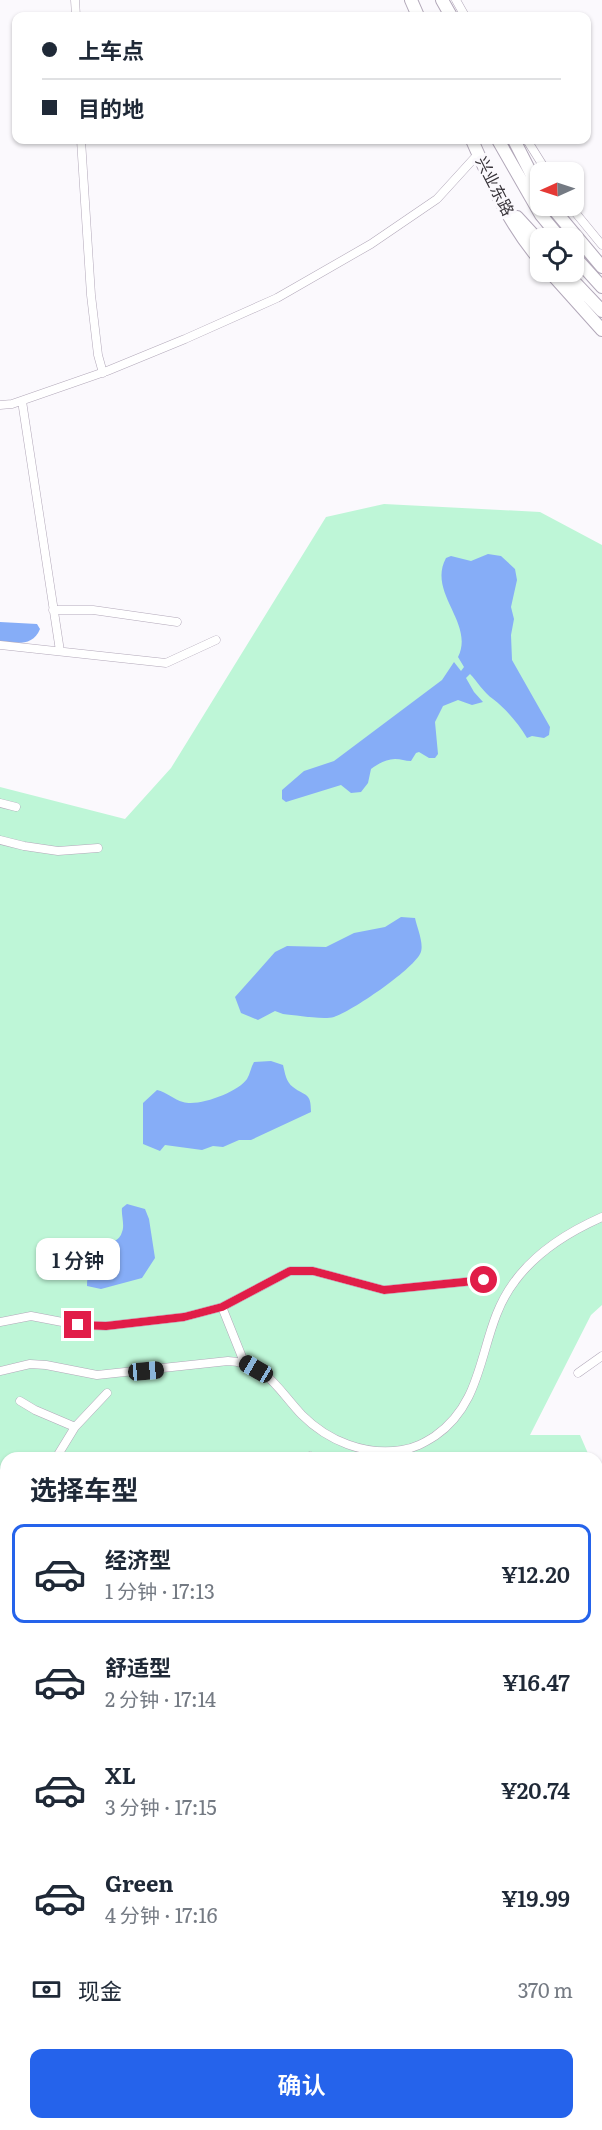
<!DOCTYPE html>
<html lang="zh">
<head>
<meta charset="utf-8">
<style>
	:root { --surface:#fff; --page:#f6f6f7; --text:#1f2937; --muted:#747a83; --line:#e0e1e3; --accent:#2563eb }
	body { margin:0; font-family:Literata,"Noto Sans SC",serif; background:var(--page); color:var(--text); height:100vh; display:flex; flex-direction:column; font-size:22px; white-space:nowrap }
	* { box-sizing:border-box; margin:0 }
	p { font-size:20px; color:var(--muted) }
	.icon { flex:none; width:33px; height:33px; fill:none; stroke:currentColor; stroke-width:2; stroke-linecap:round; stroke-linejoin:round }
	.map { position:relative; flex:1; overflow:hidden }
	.side { position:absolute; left:0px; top:1452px; width:603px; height:678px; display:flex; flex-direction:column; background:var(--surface); border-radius:18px 18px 0 0; box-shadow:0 2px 4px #0004 }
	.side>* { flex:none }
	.guide { position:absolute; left:12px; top:12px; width:579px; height:132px; border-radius:12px; box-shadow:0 2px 4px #0004; display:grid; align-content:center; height:132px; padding:0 30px; background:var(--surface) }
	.needle { width:39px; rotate:267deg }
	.tools { position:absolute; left:530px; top:162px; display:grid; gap:12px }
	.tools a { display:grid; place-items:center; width:54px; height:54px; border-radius:12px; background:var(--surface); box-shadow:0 2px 4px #0004; font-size:30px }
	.end { position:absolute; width:27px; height:27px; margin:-14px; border:8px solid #e11d48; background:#fff; box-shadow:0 0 0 3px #fff }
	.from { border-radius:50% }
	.bubble { position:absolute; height:42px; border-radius:12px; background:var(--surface); box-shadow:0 2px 4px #0004; font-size:20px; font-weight:600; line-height:42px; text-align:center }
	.car { position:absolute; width:18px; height:36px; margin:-18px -9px; border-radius:8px; box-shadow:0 0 4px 2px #0007; background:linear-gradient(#222 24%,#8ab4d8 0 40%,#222 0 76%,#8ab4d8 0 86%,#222 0) }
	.guide b { display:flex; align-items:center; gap:21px; height:57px; font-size:22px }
	.guide b+b { border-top:2px solid var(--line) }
	.guide i { width:15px; height:15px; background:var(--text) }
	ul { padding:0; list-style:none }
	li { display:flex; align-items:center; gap:18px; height:99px; margin:0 12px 9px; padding:0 18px; border:3px solid transparent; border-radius:12px }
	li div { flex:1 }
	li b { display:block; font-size:22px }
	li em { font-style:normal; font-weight:600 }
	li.current { border-color:var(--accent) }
	li>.icon { width:54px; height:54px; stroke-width:1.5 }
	h2 { padding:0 30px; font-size:27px; line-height:72px }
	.pay { display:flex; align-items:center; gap:15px; height:66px; padding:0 30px; font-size:22px }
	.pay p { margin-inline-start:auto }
	.button { display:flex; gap:12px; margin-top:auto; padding:12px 30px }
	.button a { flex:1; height:69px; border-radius:12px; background:var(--accent); color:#fff; font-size:24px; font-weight:600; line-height:69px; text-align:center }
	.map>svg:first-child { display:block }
	.green { fill:#bef6d7 }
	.water { fill:#86adf7 }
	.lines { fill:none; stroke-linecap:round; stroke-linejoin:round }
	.minor-casing { stroke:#b2a8b9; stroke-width:9 }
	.primary-casing { stroke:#b2a8b9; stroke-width:14 }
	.minor { stroke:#fff; stroke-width:8 }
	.primary { stroke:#fff; stroke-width:12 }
	.route { stroke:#e11d48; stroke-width:8 }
	.labels { text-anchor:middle; stroke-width:6; stroke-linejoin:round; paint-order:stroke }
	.street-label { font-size:16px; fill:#373339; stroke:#fbf9fd }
</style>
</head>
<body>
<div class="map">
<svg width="602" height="2130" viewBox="0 0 602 2130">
	<rect width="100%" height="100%" fill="#fbf9fd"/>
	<path class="green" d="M384,504L540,512L602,545V1305L591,1315L530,1435H580L590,1458H6V1958L0,1964V787L125,819L171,768L326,517Z
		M597,1475L602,1486V2062L597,2076Z
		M438,2124H580L578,2130H442Z"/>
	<path class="water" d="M488,554L501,556L515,569L517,580L511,607L514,619L511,635L512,660L550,727L549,735L544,738L532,736L527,738C518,723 506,709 493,699C484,693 477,681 470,674L466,678L474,692L483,702L472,705L458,700L443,706L435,722L438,754L435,758H429L419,752L416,753L411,761C405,761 401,759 395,759C386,759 378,764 371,769L368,783L361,792L351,793L341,785L286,802L282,799V790L304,771L334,761L442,680L454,662L461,671L464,667L458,657C475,623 427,593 446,558L451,556L471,561Z
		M0,622L37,624L40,629C33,647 15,643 0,641Z
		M401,917L415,918C417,928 425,945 420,954C411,971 352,1011 334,1017C323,1020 295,1015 283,1014L275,1011L258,1020L241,1013L235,997L275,952L287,946L326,947L354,933L385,927Z
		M271,1061L283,1065C285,1073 286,1082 293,1087C306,1097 311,1092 311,1112L251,1140H239L223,1147L213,1146L202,1150L165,1145L160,1151L143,1144V1103L157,1090C167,1092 174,1100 183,1102C199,1107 238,1092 247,1079C250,1074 251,1067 254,1062Z
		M127,1204L145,1209L149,1219L155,1258L142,1278L101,1289L87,1286C87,1271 92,1256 104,1247C110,1242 120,1241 122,1232C125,1225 121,1215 122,1208Z
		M354,2124H429L432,2128L429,2130H360Z"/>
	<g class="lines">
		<g class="minor-casing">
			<path id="minor" d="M75,0L76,16
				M456,0L465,16
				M81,140L91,295L98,355L103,373
				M527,140L547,172
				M570,206L602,245
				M22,401L60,651
				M0,405L12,404L107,371L185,339L277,298L371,244L437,199L478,154
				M53,610H93L177,622
				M0,645L166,663L216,640
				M0,803L16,807
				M0,840L24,846L58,851L98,848
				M222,1307L244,1362
				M0,1322L31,1316L78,1325L106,1326L184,1317L222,1307L290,1271H313L384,1290L484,1280
				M0,1371L30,1364L46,1365L97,1375L228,1361C267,1363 278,1390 302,1415C328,1441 365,1456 402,1450C415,1448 424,1443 435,1436C490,1398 477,1330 515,1281C537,1251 568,1232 602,1217
				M578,1373L602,1356
				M20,1401L35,1410L75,1427
				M310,1456L311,1458
				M56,1458L75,1427L107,1393
				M0,1475L6,1478
				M0,1587L6,1591
				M67,2130V2124
				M225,2130V2124"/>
		</g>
		<g class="primary-casing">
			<path id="primary" d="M411,0L418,16
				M442,0L451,16
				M472,140C490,181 510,226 540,260
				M498,140L541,215L560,238
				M514,140L540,191
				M551,206L602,267
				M517,217L540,242
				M573,255L602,287
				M550,272L602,330
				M565,272L602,311"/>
		</g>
		<use href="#minor" class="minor"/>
		<use href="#primary" class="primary"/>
	</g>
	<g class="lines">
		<path class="route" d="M78,1325L106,1326L184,1317L222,1307L290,1271H313L384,1290L484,1280"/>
	</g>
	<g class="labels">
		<g class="street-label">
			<text transform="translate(495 186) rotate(63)" y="6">兴业东路</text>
		</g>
	</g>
</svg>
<div class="tools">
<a><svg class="needle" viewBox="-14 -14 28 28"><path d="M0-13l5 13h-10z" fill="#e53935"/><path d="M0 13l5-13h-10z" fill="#747a83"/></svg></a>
<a><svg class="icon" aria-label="locate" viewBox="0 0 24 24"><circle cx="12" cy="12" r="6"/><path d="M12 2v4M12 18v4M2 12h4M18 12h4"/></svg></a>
</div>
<i class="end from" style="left:484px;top:1280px"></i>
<i class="end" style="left:78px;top:1325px"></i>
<div class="bubble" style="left:36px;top:1238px;width:84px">1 分钟</div>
<i class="car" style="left:256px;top:1369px;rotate:300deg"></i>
<i class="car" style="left:146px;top:1371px;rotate:85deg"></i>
<div class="guide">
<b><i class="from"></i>上车点</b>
<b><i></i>目的地</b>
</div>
<section class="side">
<h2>选择车型</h2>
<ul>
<li class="current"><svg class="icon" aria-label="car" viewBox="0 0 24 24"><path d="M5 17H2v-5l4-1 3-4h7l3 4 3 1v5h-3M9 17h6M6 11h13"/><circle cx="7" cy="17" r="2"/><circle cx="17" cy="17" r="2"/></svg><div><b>经济型</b><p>1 分钟 · 17:13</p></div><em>¥12.20</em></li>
<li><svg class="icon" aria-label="car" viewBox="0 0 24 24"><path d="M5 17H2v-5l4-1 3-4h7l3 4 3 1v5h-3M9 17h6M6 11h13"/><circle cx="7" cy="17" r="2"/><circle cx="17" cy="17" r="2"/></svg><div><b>舒适型</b><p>2 分钟 · 17:14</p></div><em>¥16.47</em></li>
<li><svg class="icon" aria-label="car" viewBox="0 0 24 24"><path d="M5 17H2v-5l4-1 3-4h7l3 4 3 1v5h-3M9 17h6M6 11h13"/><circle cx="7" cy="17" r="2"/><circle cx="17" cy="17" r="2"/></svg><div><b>XL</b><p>3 分钟 · 17:15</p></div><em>¥20.74</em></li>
<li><svg class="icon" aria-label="car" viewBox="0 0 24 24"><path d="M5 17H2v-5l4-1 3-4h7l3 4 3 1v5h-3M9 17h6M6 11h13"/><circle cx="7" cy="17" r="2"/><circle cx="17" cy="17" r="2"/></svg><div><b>Green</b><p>4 分钟 · 17:16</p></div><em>¥19.99</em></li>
</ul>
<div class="pay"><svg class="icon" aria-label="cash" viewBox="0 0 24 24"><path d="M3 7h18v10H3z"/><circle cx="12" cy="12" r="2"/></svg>现金<p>370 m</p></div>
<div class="button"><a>确认</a></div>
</section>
</div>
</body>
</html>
